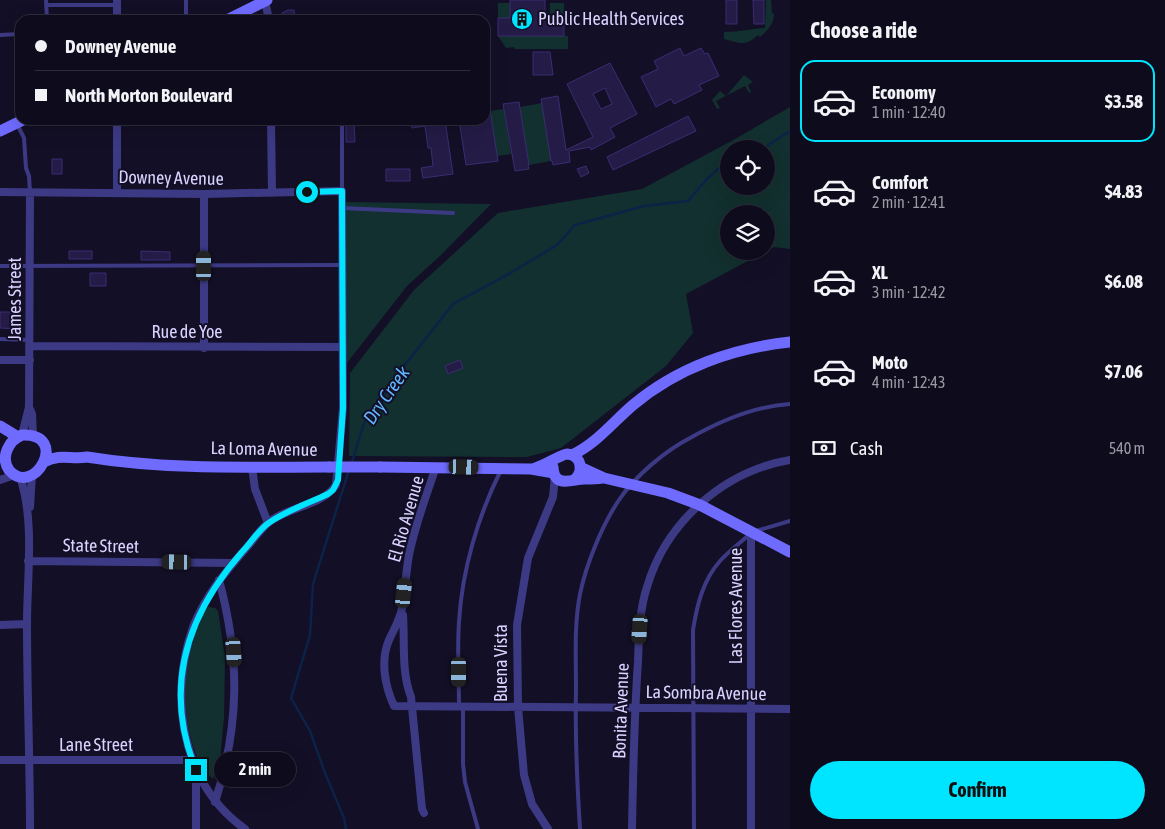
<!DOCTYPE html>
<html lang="en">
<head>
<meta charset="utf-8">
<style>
	:root { --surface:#0e0b1c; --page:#171425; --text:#f1f3f6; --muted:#9b9ba3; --line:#2e2b3b; --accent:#00e5ff }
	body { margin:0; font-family:"Asap Condensed",sans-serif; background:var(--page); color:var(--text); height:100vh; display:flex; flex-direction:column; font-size:19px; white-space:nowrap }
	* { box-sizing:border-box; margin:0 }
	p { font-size:16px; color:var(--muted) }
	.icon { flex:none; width:28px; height:28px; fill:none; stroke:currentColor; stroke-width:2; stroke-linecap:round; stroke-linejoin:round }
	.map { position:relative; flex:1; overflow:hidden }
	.panel { display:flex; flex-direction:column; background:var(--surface); width:375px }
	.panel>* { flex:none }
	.guide { position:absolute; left:15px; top:15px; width:475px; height:110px; border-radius:15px; box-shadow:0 5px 20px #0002,0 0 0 1px var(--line); display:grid; align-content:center; height:110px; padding:0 20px; background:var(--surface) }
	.buttons { position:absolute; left:720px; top:140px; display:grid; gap:10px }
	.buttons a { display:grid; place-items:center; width:55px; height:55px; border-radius:50%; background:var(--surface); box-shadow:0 5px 20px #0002,0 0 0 1px var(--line); font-size:25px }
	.end { position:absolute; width:22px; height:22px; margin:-11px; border:6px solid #00e5ff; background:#111; box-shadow:0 0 0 2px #111 }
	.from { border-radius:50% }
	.bubble { position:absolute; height:35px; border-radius:18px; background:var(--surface); box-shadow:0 5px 20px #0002,0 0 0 1px var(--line); font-size:16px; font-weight:700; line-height:35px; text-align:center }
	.car { position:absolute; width:15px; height:30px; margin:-15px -8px; border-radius:6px; box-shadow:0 0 4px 1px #0007; background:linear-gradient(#222 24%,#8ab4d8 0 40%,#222 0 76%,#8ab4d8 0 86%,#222 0) }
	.guide b { display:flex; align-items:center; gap:18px; height:48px; font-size:19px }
	.guide b+b { border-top:1px solid var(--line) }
	.guide i { width:12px; height:12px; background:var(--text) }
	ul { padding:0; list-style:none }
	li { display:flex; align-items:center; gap:15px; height:82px; margin:0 10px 8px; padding:0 10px; border:2px solid transparent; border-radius:15px }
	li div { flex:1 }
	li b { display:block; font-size:19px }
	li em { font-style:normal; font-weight:700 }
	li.active { border-color:var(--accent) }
	li>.icon { width:45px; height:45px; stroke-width:1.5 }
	h2 { padding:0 20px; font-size:22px; line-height:60px }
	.pay { display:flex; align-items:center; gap:12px; height:55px; padding:0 20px; font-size:19px }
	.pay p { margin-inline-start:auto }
	.primary-button { display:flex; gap:10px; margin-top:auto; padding:10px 20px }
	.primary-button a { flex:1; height:58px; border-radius:30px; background:var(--accent); color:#111; font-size:20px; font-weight:700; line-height:58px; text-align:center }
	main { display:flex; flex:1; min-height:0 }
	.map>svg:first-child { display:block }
	.green { fill:#12302f; fill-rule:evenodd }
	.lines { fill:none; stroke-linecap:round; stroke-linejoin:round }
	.stream { stroke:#0c2248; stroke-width:2.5 }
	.building { fill:#241b47; stroke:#3b2d73; fill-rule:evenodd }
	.lane { stroke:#3d3a85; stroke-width:4 }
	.street { stroke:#3d3a85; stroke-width:8 }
	.secondary { stroke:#6f6bff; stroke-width:11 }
	.secondary-bridge { stroke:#6f6bff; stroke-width:11 }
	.route { stroke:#00e5ff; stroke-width:6 }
	.labels { text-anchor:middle; stroke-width:4; stroke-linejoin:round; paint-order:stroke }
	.poi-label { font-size:18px; fill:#d9d4ff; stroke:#130f26; text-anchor:start }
	.street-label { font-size:18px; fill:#d9d4ff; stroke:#130f26 }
	.water-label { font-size:19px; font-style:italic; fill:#62b6ff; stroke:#130f26 }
</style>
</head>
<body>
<main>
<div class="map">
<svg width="790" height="829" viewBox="0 0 790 829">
	<rect width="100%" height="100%" fill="#130f26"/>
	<path class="green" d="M766,0H771L772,14L774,13C774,24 768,30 760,37L758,35C745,47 740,43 724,39V32C739,32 751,29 765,28Z
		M498,3H510V18H498Z
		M550,3H564V19H550Z
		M498,36H568V49H515L514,47L506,48Z
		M744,75L753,82L748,85L751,92L749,93L745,86L716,101L720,108L717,109L712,100L720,91L726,96Z
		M542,103L551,161L529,165L520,107Z
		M790,107V249L774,247L686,294L693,333L666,366L561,448L527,457L349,456L350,373L414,290L498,213L642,189L735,139ZM729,149H766V186H729ZM729,214H766V251H729Z
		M504,109L511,154L497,156L490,111Z
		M342,202L491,204L441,255L407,286L343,368Z
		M208,607L215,608L218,611L225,657L224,717L220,761L213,779C209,775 204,772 202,768C199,764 198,758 196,754C182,717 183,679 192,641C195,630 198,613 208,607Z"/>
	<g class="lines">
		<path class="stream" d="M763,149L785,134L790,132
			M352,462L364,423L407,362L453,304L507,275L557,245L575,225L644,206L688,201L707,179L729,159
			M346,829L344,818L325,773L310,731L291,698L310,635L313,584L349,470"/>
	</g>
	<path class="building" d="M510,0H545V19H564V36H498V18H510Z
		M726,0H737V24H726Z
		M753,0H764V24H754Z
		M288,10H294L295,20H282V13Z
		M680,48L684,56L701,48L705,54L708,53L719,76L699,85L702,90L674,104L671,99L656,107L641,77L658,69L654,61Z
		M533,52H550L553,75H533Z
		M610,63L637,114L610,128L615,137L591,150L590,147L569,151L570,162L553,165L552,161H551L541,99L558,96L566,150L593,137L567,84ZM605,88L612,104L601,109L593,94Z
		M519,102L529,165H528L529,169L515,171L503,104Z
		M489,103L498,161L466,165L459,120H485V104Z
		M688,116L696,131L613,170L607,157Z
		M346,120H354L355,142H346Z
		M411,120H445L453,174L423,178L421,168L433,166L431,148H428L425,126L412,128Z
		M52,159H62V174H52Z
		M586,166L589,173L581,177L577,169Z
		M386,169H410V181H386Z
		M69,251H92V259H69Z
		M141,251L170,252V260H141Z
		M90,273H106V286H90Z
		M0,312H18V329L0,328Z
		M460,360L463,368L448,374L445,366Z"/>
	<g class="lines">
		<path class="lane" d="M46,0L47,20
			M186,0V20
			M46,5H117
			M0,35L20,34
			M18,41L20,106
			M342,120V190
			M117,122H270
			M17,124L24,138L26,168L29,176L30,192
			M342,208L453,213
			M0,266L343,265
			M0,339L30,340
			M756,531L790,521
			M459,706C459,678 457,650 459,622C462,570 478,516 501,470
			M463,706V764L465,782L478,829
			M580,829C577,782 575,736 576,689C576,657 574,625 580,594C586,565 602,525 619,500C635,476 665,451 690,438C720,421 755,406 790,404
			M694,829L693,630C697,605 703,580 720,561C729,551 740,543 750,534"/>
		<path class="street" d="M117,0V20
			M265,1L269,20
			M271,120L272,193
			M0,192L204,194L342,191L343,408L336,485C323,506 286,507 268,523C260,530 254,539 248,546C226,571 205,596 193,627C168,698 182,784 245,829
			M117,192V120
			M204,194V348
			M30,346L343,347
			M0,360H30
			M29,407L32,414L33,436
			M22,435L29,407L30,192
			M252,467L255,489L268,523
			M436,467C426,496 415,525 409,555C406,572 405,590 402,608C400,620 394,629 389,640C380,661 385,686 394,706L790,709
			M20,477C35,520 27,577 27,624C27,692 30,761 30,829
			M0,480L15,475
			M30,507L32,474
			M751,533V829
			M28,561L233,563
			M403,615C405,643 401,671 411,697L422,809L424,813
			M0,625L27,624
			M0,760H192
			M215,802C240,725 240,657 219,580
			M196,829V774
			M548,829L532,804L524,775L518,707L517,625L528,558L553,497L555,475
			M632,829C633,773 634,718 638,662C639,637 639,611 647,587C666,522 724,471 790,460"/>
		<path class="secondary" d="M227,20L267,0
			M0,131L23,120
			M0,426L18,437
			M22,435C71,433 34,499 9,470C0,457 9,440 22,435Z
			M572,455C596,444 613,422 633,405C677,368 733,348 790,342
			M44,462C61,453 71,460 87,457C167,470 249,467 329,467
			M380,467L531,469L554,473
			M553,467C554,489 572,479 585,479C591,479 596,479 602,478
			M580,467L604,478L668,493L700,505L790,552
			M535,468C544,466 562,454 567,454C582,455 584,472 574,480"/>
		<path class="secondary-bridge" d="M329,467H380"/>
	</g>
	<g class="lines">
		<path class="route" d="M196,770C163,689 186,616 242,552C251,543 259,529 270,522C288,510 309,503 328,494L333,490L338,480L343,408L342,191L307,192"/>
	</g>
	<defs>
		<g id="building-disc" transform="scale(1.125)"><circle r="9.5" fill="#00e5ff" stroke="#130f26"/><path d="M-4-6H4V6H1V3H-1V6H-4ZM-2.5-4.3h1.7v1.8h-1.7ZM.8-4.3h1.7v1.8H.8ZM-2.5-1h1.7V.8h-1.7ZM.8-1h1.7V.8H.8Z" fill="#111"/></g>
	</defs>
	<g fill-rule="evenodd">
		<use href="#building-disc" x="522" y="19"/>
	</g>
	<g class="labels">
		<g class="poi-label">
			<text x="538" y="25">Public Health Services</text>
		</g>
		<g class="street-label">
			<text transform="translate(171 178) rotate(1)" y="6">Downey Avenue</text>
			<text transform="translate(15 299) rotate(-90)" y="6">James Street</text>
			<text x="187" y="338">Rue de Yoe</text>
			<text transform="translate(264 449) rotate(1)" y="6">La Loma Avenue</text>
			<text transform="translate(406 519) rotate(-74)" y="6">El Rio Avenue</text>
			<text transform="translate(101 546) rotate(1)" y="6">State Street</text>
			<text transform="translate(736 606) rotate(-90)" y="6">Las Flores Avenue</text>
			<text transform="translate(501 663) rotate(-90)" y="6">Buena Vista</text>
			<text transform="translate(706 693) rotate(1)" y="6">La Sombra Avenue</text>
			<text transform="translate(621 711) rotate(-88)" y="6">Bonita Avenue</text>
			<text x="96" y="751">Lane Street</text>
		</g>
		<g class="water-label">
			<text transform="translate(386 395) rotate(-55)" y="7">Dry Creek</text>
		</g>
	</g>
</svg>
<div class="buttons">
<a><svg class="icon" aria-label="locate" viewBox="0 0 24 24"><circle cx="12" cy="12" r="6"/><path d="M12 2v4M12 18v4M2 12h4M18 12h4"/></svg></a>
<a><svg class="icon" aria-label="layers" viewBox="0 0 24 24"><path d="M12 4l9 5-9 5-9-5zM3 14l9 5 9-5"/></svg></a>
</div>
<i class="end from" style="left:307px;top:192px"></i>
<i class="end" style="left:196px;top:770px"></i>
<div class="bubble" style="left:214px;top:752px;width:82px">2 min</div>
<i class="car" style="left:204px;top:266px;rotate:0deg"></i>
<i class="car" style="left:464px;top:467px;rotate:92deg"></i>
<i class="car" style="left:177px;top:562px;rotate:271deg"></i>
<i class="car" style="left:404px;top:593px;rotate:6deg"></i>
<i class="car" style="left:640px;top:629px;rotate:184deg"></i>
<i class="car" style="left:234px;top:652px;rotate:176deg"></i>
<i class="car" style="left:459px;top:672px;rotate:180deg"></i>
<div class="guide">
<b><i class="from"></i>Downey Avenue</b>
<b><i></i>North Morton Boulevard</b>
</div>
</div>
<section class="panel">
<h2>Choose a ride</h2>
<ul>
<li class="active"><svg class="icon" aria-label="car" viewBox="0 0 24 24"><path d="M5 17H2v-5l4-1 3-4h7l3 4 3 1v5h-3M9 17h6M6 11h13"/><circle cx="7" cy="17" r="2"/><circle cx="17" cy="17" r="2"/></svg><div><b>Economy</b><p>1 min · 12:40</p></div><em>$3.58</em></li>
<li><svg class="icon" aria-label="car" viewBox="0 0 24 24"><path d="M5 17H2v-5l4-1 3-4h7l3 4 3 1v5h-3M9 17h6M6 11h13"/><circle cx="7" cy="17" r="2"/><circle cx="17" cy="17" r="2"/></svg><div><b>Comfort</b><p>2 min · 12:41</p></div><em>$4.83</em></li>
<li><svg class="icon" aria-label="car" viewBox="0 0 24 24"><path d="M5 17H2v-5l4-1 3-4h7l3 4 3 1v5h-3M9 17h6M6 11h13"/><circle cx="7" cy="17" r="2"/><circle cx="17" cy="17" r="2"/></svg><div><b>XL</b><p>3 min · 12:42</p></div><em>$6.08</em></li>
<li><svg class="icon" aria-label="car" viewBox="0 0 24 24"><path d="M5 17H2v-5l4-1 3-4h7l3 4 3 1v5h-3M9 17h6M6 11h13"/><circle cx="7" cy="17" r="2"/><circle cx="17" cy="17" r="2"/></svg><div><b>Moto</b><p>4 min · 12:43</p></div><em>$7.06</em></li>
</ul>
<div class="pay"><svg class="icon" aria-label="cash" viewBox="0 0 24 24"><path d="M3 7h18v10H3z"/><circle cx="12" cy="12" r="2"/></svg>Cash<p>540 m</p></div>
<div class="primary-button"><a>Confirm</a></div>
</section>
</main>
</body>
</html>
